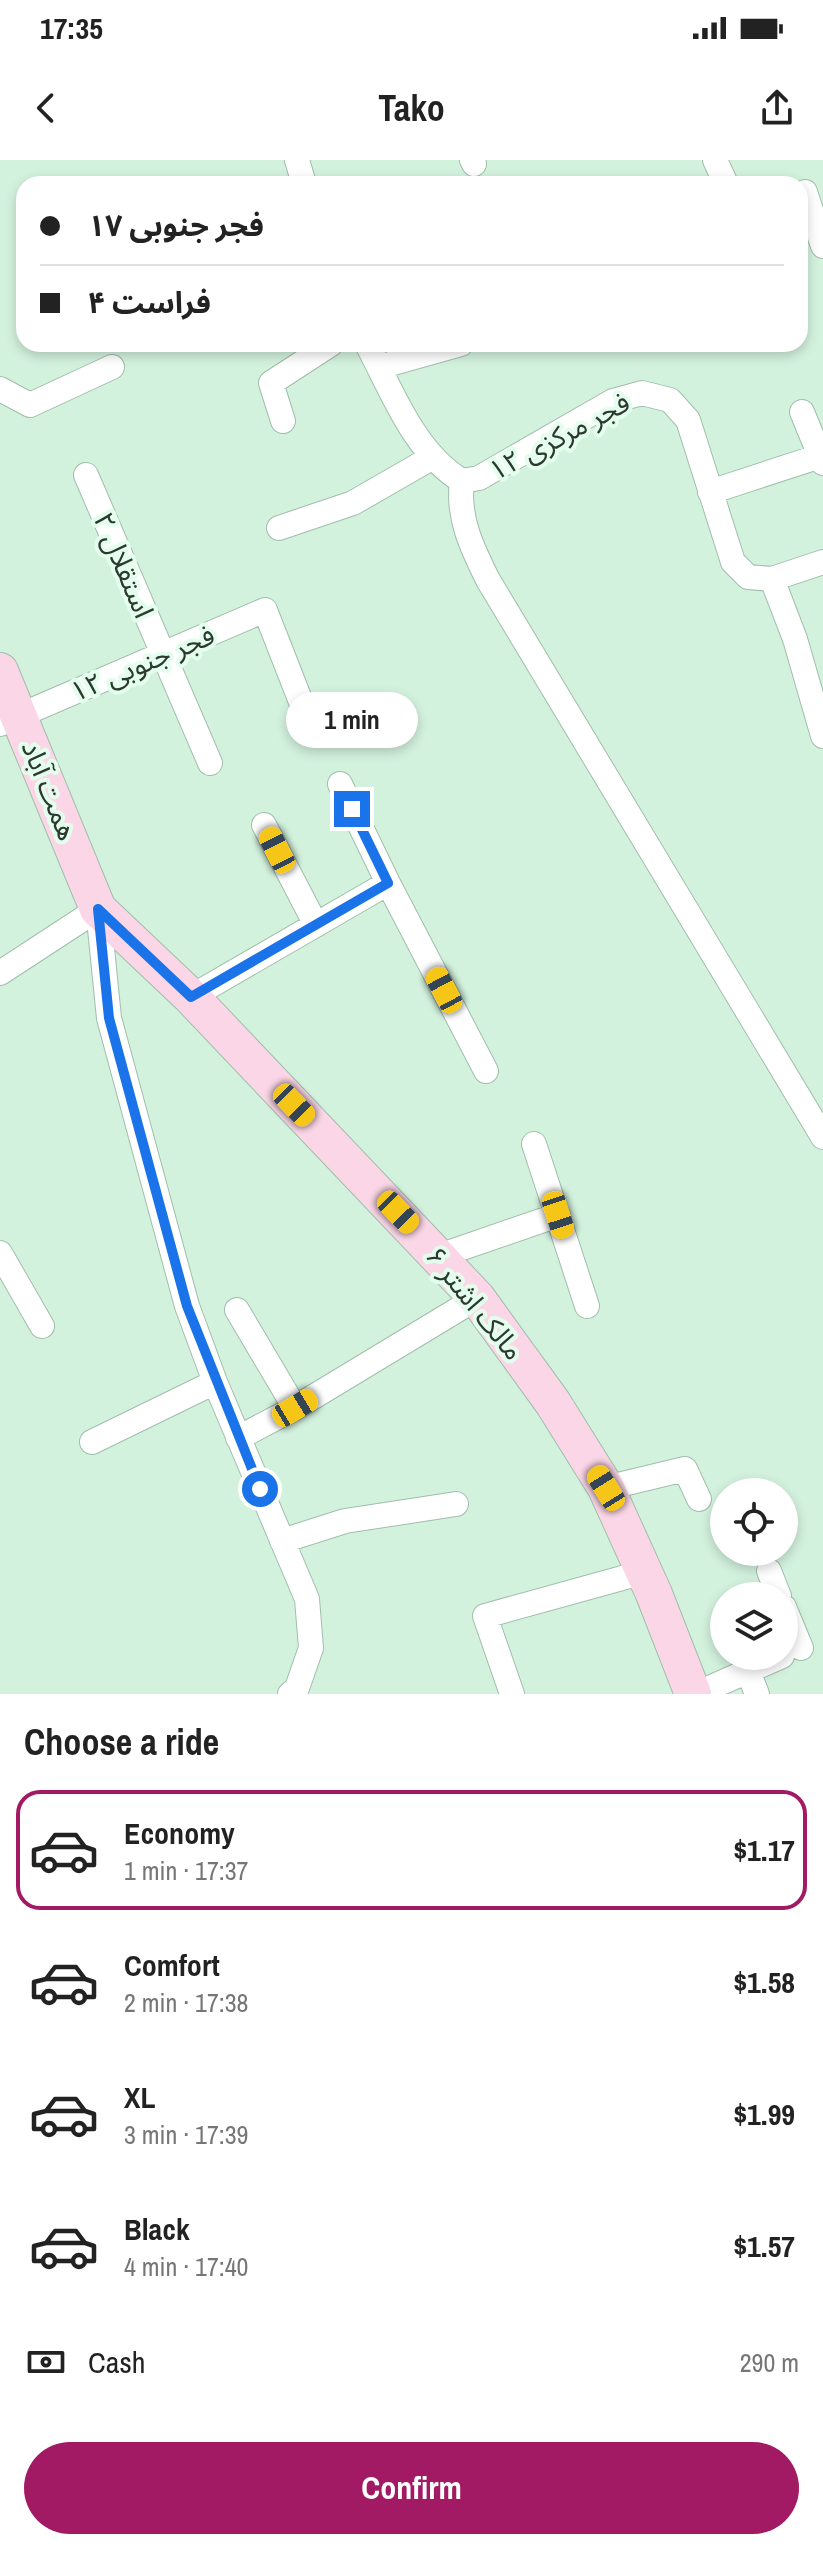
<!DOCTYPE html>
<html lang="en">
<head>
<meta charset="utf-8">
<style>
	:root { --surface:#fff; --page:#f2f2f2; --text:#222; --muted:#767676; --line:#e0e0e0; --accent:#a21964 }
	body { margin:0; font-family:"Archivo Narrow","Noto Sans Arabic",sans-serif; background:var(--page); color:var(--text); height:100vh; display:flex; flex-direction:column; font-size:30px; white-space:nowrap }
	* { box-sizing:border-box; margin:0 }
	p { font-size:26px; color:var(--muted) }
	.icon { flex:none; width:44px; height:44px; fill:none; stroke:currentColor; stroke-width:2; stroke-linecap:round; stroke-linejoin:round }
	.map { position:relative; height:1534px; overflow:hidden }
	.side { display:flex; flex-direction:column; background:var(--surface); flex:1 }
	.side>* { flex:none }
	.hud { position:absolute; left:16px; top:16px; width:792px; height:176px; border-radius:24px; box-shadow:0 4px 12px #0003; display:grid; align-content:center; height:176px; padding:0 24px; background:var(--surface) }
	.fabs { position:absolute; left:710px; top:1318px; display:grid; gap:16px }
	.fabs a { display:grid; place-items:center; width:88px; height:88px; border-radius:50%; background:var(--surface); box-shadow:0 4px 12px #0003; font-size:40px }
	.end { position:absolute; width:36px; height:36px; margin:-18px; border:10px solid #1a73e8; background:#fff; box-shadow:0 0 0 4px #fff }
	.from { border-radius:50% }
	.bubble { position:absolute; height:56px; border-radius:28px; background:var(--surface); box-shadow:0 4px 12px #0003; font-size:26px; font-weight:800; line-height:56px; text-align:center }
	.car { position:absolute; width:24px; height:48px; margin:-24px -12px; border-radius:10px; box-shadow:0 0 6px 2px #0007; background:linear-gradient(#f5c518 24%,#345 0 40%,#f5c518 0 76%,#345 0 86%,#f5c518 0) }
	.hud b { display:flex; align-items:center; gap:28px; height:76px; font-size:30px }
	.hud b+b { border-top:2px solid var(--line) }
	.hud i { width:20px; height:20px; background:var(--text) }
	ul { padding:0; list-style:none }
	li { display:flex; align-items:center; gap:24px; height:120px; margin:0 16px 12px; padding:0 8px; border:4px solid transparent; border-radius:24px }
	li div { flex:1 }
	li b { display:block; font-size:30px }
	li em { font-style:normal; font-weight:800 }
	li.current { border-color:var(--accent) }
	li>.icon { width:72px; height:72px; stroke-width:1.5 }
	h2 { padding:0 24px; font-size:36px; line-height:96px }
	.pay { display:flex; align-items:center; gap:20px; height:88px; padding:0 24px; font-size:30px }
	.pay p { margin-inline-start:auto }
	.action { display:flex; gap:16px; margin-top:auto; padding:16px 24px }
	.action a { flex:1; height:92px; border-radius:48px; background:var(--accent); color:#fff; font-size:32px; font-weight:800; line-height:92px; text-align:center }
	.status { display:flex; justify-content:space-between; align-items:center; height:56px; padding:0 40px; background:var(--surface); direction:ltr }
	.status svg { height:22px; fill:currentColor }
	header { display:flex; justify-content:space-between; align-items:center; height:104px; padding:0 24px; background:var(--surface); font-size:36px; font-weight:800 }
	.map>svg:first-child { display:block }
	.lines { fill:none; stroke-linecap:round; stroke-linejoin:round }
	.street-casing { stroke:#a0beab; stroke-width:26 }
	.secondary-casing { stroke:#a0beab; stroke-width:38 }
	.street { stroke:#fff; stroke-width:24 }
	.secondary { stroke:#fbd6e6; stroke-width:36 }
	.route { stroke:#1a73e8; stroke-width:10 }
	.labels { text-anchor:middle; stroke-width:8; stroke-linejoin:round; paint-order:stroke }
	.street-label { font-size:28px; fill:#2c3830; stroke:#e4feee }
</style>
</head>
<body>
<div class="status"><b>17:35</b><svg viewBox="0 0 49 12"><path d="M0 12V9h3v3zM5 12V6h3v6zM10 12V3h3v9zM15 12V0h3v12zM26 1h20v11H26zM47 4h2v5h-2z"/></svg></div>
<header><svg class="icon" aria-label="back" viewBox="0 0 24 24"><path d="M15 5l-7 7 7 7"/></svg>Tako<svg class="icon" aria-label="share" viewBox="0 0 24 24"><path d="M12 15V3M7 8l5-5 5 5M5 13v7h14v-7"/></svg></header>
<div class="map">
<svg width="823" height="1534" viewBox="0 0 823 1534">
	<rect width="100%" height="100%" fill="#d3f2de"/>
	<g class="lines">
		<g class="street-casing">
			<path id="street" d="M297,0L304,24
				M472,0L474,4
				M715,0L726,24
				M805,32L823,86
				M367,184C392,231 414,292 462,321
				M379,207L461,184
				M0,229L30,245L112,207
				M802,252L823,303
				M283,261L271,223L331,184
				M86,315L210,603
				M462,321C457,357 472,388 488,420L823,977
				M462,321L479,318L613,241L642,233L670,240L688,260L733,402L748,417L772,419L823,402
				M710,332L820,296
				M279,368L353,343L433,297
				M772,419L795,479L823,576
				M0,564L265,450L310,565
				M340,624L388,723L486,911
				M264,665L316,765
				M0,813L98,749L109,858L187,1146L215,1222L307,1439L311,1488L297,1528L290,1534
				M191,837L388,723
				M534,984L587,1146
				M0,1093L42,1166
				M439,1096L558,1055
				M237,1150L295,1248
				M238,1278L295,1248L477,1138
				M92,1282L215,1222
				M606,1328L685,1309L699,1339
				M282,1381L345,1361L456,1344
				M769,1411L779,1436
				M784,1447L801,1488
				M748,1511L757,1534
				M512,1534L485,1456L644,1412
				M696,1534L782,1496"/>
		</g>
		<g class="secondary-casing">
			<path id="secondary" d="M0,511L98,749L191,837L477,1138L553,1243L606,1328L654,1434L693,1534"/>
		</g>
		<use href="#street" class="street"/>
		<use href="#secondary" class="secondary"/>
	</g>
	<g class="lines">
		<path class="route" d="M260,1329L187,1146L109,858L98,749L191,837L388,723L352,649"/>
	</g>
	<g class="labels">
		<g class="street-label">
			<text transform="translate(559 276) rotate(-28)" y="10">فجر مرکزی ۱۲</text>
			<text transform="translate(124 405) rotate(67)" y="10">استقلال ۲</text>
			<text transform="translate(142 503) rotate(-23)" y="10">فجر جنوبی ۱۲</text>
			<text transform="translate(50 630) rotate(68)" y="10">همت آباد</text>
			<text transform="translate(475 1143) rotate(51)" y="10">مالک اشتر ۶</text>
		</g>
	</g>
</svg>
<div class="fabs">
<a><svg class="icon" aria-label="locate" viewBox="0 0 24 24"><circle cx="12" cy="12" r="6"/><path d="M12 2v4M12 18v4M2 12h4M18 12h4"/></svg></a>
<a><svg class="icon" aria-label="layers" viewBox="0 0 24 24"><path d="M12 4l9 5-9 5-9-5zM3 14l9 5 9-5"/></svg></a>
</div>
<i class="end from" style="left:260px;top:1329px"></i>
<i class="end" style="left:352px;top:649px"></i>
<div class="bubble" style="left:286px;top:532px;width:132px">1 min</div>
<i class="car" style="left:277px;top:690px;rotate:333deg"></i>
<i class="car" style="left:444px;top:830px;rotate:332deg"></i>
<i class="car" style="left:294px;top:945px;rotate:136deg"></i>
<i class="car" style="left:398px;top:1052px;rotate:136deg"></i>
<i class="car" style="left:558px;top:1055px;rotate:162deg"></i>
<i class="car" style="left:295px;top:1248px;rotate:59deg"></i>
<i class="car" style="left:606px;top:1328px;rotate:328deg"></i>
<div class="hud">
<b><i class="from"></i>فجر جنوبی ۱۷</b>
<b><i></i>فراست ۴</b>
</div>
</div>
<section class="side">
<h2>Choose a ride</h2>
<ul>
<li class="current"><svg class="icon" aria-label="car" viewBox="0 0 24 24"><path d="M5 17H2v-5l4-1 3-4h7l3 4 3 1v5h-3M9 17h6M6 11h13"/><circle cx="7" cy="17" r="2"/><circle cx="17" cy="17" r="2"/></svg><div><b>Economy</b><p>1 min · 17:37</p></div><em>$1.17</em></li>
<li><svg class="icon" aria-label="car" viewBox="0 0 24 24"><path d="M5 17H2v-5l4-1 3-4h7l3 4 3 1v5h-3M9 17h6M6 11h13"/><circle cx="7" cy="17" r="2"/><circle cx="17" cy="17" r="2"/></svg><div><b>Comfort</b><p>2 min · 17:38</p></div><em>$1.58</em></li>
<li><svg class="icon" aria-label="car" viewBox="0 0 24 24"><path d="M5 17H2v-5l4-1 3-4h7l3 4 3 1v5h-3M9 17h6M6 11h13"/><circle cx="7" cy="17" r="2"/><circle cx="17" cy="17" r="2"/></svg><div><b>XL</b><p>3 min · 17:39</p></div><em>$1.99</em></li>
<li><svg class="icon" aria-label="car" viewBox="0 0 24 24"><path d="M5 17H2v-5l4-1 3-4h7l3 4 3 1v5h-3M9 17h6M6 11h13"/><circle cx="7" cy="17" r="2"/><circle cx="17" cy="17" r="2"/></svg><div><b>Black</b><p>4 min · 17:40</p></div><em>$1.57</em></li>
</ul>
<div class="pay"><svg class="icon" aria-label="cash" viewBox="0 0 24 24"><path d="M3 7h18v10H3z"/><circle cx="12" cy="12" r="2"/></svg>Cash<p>290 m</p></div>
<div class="action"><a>Confirm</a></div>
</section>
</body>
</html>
